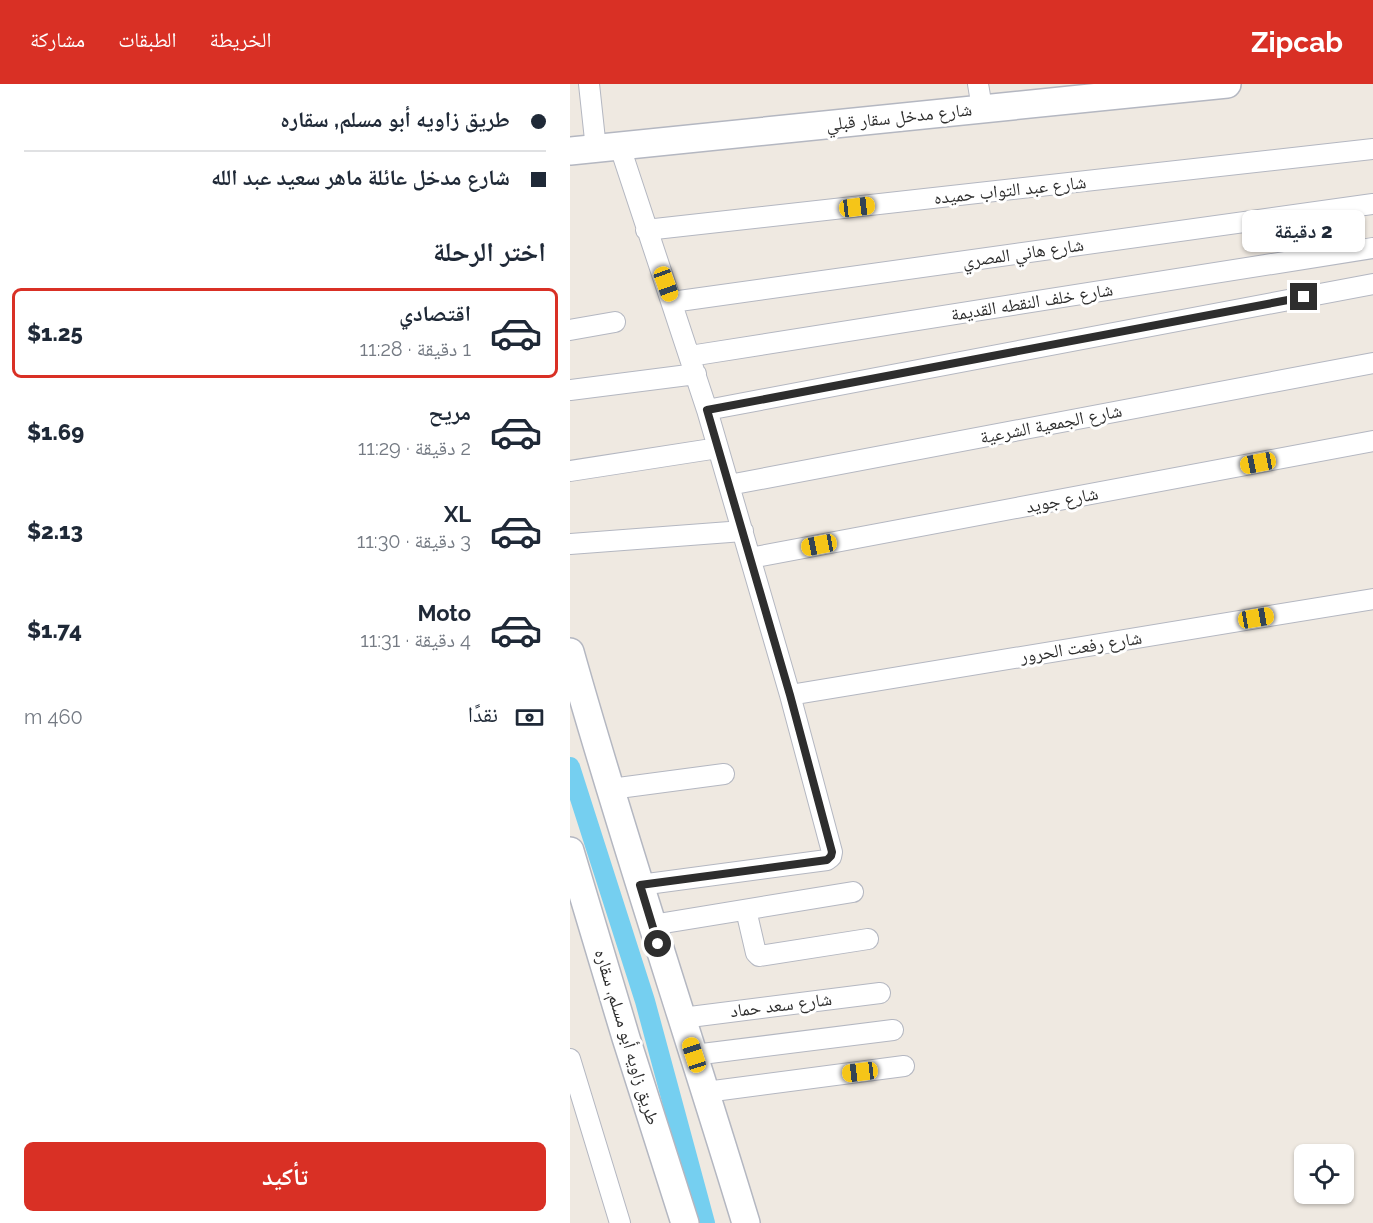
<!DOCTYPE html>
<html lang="ar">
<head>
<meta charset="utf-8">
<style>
	:root { --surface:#fff; --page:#f6f6f7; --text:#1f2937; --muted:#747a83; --line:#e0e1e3; --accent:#d93025 }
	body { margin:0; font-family:Raleway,"Noto Naskh Arabic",sans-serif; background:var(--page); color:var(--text); direction:rtl; height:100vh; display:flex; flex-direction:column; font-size:22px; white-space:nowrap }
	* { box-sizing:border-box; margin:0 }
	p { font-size:20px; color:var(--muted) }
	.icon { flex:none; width:33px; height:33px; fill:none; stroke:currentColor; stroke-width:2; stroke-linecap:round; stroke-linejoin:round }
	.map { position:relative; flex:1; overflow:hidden; direction:ltr }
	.panel { display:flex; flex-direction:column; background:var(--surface); width:570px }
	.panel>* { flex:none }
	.banner { display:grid; align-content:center; height:132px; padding:0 24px; background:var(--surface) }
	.fabs { position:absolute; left:724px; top:1060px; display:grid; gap:12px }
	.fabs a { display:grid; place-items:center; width:60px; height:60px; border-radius:9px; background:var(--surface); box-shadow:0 2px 4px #0004; font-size:30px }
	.end { position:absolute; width:27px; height:27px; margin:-14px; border:8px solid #2e2e2e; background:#fff; box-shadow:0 0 0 3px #fff }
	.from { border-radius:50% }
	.bubble { position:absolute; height:42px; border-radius:9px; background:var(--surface); box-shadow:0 2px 4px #0004; font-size:20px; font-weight:800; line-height:42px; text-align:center; direction:rtl }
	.car { position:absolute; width:18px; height:36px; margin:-18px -9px; border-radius:8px; box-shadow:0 0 4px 2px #0007; background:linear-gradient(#f5c518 24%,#345 0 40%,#f5c518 0 76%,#345 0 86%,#f5c518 0) }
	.banner b { display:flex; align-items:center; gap:21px; height:57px; font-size:22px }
	.banner b+b { border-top:2px solid var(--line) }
	.banner i { width:15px; height:15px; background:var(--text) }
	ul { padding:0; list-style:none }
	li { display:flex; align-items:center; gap:18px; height:90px; margin:0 12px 9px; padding:0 12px; border:3px solid transparent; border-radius:9px }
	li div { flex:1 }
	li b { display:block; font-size:22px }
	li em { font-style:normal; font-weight:800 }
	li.active { border-color:var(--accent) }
	li>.icon { width:54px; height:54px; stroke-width:1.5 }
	h2 { padding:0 24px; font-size:27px; line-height:72px }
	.pay { display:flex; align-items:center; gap:15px; height:66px; padding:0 24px; font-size:22px }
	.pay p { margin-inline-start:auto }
	.action { display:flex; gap:12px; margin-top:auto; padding:12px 24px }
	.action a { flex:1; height:69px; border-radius:9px; background:var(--accent); color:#fff; font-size:24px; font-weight:800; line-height:69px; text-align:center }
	header { display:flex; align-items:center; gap:36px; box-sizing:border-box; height:84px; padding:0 30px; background:var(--accent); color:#fff }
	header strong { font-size:28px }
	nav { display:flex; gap:33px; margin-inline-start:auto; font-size:21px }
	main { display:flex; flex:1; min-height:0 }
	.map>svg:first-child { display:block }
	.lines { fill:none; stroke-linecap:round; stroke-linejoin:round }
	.canal { stroke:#75cff0; stroke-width:20 }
	.street-casing { stroke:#b4b7c1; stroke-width:22 }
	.secondary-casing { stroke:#b4b7c1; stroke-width:30 }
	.street { stroke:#fff; stroke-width:20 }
	.secondary { stroke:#fff; stroke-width:27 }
	.route { stroke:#2e2e2e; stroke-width:8 }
	.labels { text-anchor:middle; stroke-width:6; stroke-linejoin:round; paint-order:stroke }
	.street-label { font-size:18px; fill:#2e2e2e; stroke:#fff }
</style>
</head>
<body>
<header>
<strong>Zipcab</strong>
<nav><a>الخريطة</a><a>الطبقات</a><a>مشاركة</a></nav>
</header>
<main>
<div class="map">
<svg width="803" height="1139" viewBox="0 0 803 1139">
	<rect width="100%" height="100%" fill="#efe9e1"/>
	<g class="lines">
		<path class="canal" d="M0,683L75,917L135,1139"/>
		<g class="street-casing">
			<path id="street" d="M19,0L26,65
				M408,0L412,24
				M50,63L137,326L220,611L262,768L261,773L257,776L70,801
				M76,146L803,65
				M102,218L803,120
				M0,246L45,238
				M120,272L803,164
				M0,306L126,290
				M137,326L803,200
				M0,387L148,364
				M159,401L803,279
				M0,460L173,447
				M180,474L803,357
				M220,611L803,515
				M41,705L154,690
				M176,826L186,869L189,872L298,855
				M82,841L283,808
				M112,934L310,909
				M124,971L323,946
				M0,975L50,1139
				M136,1008L334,982"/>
		</g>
		<g class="secondary-casing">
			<path id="secondary" d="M0,67L657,0
				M0,568C54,760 118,948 176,1139
				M0,767L56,954L115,1139"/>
		</g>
		<use href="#street" class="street"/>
		<use href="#secondary" class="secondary"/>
	</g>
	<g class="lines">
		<path class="route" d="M88,860L70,801L257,776L261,772L262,768L220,611L137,326L734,213"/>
	</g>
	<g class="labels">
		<g class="street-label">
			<text transform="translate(329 33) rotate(-6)" y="6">شارع مدخل سقار قبلي</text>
			<text transform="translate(440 106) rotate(-6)" y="6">شارع عبد التواب حميده</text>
			<text transform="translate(453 169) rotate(-8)" y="6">شارع هاني المصري</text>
			<text transform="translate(462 218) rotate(-9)" y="6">شارع خلف النقطه القديمة</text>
			<text transform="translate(481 340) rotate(-11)" y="6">شارع الجمعية الشرعية</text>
			<text transform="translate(492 416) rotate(-11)" y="6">شارع جويد</text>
			<text transform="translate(511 563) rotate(-9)" y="6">شارع رفعت الحرور</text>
			<text transform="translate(211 921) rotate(-7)" y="6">شارع سعد حماد</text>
			<text transform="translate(57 953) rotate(73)" y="6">طريق زاويه أبو مسلم, سقاره</text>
		</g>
	</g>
</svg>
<div class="fabs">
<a><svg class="icon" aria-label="locate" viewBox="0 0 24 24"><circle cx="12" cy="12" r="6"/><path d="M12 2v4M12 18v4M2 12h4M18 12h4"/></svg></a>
</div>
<i class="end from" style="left:88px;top:860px"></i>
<i class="end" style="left:734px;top:213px"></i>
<div class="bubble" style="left:672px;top:126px;width:123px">2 دقيقة</div>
<i class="car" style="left:287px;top:123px;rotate:83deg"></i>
<i class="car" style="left:96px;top:200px;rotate:160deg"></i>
<i class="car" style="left:688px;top:379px;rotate:259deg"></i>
<i class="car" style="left:249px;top:461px;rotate:259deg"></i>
<i class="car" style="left:686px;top:534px;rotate:80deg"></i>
<i class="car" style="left:124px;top:971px;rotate:342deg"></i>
<i class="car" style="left:290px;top:988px;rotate:263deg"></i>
</div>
<section class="panel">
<div class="banner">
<b><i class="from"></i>طريق زاويه أبو مسلم, سقاره</b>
<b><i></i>شارع مدخل عائلة ماهر سعيد عبد الله</b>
</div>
<h2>اختر الرحلة</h2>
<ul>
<li class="active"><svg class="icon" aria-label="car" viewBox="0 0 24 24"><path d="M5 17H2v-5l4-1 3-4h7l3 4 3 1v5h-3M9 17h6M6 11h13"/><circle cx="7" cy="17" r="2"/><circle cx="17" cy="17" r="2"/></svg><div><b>اقتصادي</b><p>1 دقيقة · 11:28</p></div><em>$1.25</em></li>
<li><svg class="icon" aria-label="car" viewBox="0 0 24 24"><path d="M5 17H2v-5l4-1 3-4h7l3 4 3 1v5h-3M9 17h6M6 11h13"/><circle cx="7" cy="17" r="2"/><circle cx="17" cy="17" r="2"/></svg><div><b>مريح</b><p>2 دقيقة · 11:29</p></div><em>$1.69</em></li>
<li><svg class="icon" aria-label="car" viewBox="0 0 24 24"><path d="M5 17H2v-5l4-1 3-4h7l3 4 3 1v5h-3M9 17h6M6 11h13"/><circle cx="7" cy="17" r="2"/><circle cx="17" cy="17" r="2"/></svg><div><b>XL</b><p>3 دقيقة · 11:30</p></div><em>$2.13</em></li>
<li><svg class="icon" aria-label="car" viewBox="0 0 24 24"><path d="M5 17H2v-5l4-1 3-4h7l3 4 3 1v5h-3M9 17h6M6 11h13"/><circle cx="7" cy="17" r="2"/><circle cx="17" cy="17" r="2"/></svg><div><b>Moto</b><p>4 دقيقة · 11:31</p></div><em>$1.74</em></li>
</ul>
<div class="pay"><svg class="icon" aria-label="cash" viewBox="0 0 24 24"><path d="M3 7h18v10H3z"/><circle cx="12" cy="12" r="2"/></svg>نقدًا<p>460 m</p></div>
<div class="action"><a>تأكيد</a></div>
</section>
</main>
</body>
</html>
